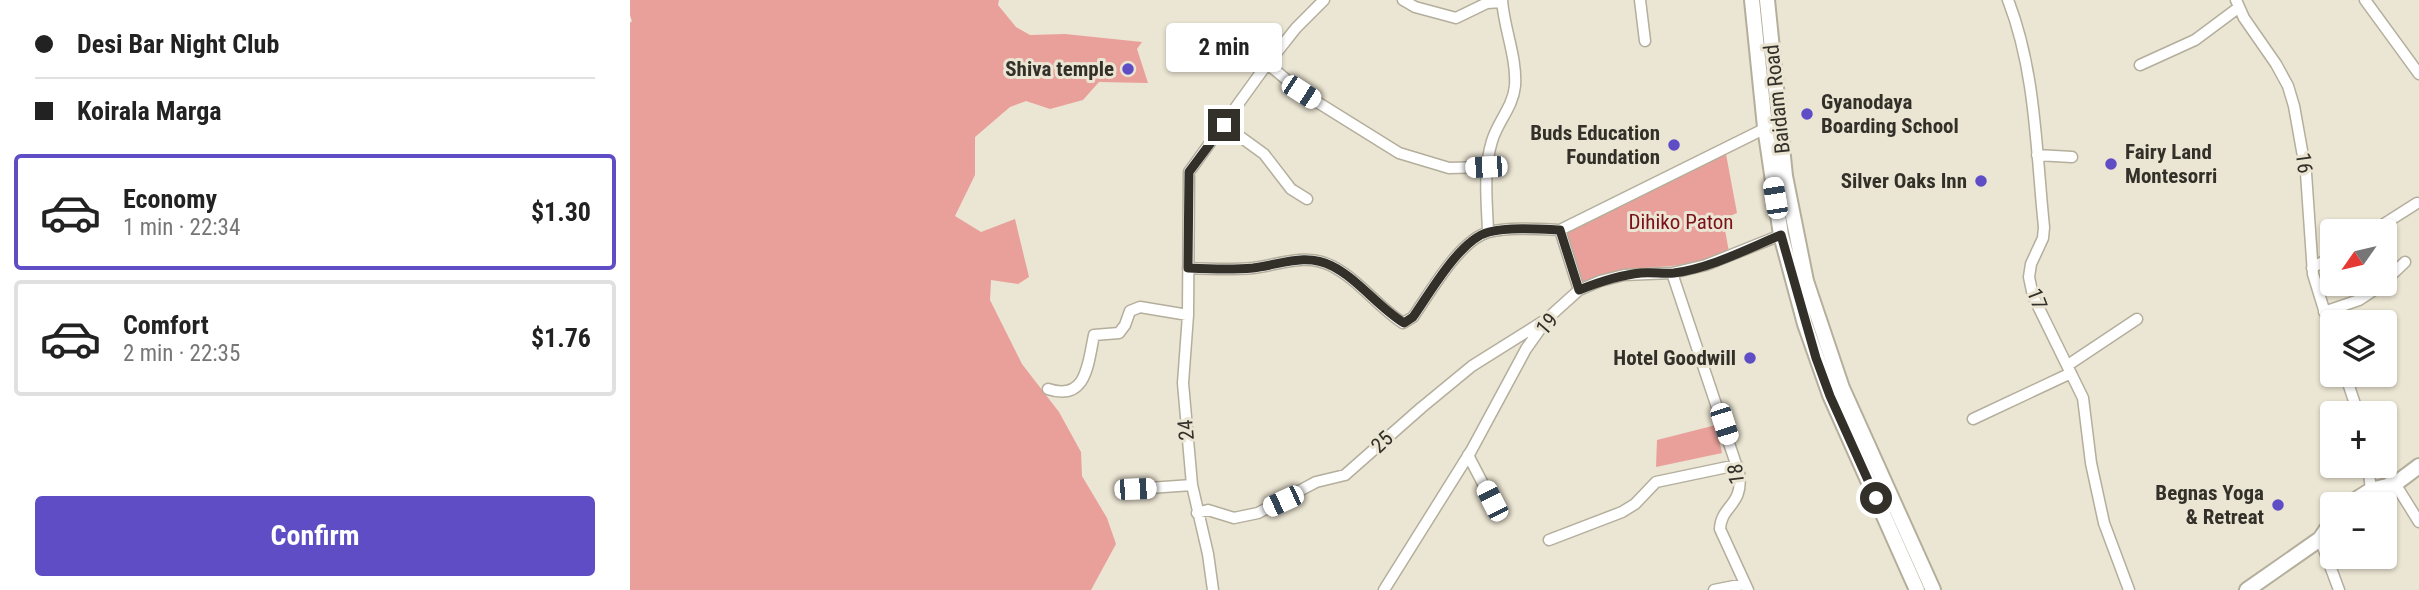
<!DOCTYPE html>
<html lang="en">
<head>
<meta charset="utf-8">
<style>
	:root { --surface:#fff; --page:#f6f6f6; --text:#222; --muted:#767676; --line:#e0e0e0; --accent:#5f4dc5 }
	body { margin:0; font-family:"Roboto Condensed",sans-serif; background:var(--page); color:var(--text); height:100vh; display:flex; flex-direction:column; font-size:26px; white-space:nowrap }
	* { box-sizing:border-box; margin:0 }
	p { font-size:23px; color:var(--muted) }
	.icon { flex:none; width:38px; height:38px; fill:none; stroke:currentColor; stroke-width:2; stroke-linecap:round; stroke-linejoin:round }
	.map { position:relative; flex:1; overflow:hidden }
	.side { display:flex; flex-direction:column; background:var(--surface); width:630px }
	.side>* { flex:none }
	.banner { display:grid; align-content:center; height:154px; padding:0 35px; background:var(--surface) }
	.needle { width:46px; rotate:236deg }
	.buttons { position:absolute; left:1690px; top:219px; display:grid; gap:14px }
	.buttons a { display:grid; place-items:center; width:77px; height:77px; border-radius:7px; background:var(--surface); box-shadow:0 2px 5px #0004; font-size:35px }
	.end { position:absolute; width:32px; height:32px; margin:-16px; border:9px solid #323029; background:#fff; box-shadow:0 0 0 4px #fff }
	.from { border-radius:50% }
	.bubble { position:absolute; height:49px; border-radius:7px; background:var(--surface); box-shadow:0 2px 5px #0004; font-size:23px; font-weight:700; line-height:49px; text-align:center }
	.car { position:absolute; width:21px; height:42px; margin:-21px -10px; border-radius:9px; box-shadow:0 0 5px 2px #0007; background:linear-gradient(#fff 24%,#345 0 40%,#fff 0 76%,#345 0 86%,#fff 0) }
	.banner b { display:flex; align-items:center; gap:24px; height:66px; font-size:26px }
	.banner b+b { border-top:2px solid var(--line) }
	.banner i { width:18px; height:18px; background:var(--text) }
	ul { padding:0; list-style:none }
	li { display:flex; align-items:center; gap:21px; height:116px; margin:0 14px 10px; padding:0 21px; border:4px solid var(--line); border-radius:7px }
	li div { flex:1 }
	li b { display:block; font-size:26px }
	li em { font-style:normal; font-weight:700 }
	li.selected { border-color:var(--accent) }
	li>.icon { width:63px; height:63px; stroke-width:1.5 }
	.primary-button { display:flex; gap:14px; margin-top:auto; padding:14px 35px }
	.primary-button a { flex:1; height:80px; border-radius:7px; background:var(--accent); color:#fff; font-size:28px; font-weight:700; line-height:80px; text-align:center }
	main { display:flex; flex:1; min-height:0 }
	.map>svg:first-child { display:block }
	.green { fill:#e9a09a }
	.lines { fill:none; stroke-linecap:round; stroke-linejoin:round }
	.street-casing { stroke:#b4ae9c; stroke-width:13 }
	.primary-casing { stroke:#b4ae9c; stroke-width:18 }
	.street { stroke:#fff; stroke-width:10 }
	.primary { stroke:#fff; stroke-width:14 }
	.route { stroke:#323029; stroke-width:9 }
	.poi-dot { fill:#5f4dc5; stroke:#ebe5d3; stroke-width:2.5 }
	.labels { text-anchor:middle; stroke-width:6; stroke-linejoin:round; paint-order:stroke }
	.poi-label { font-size:21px; font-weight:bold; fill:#323029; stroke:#ebe5d3; text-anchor:end }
	.street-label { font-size:21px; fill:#323029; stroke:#ebe5d3 }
	.park-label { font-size:21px; fill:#7b1219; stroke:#ebe5d3 }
</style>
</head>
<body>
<main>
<section class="side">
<div class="banner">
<b><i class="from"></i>Desi Bar Night Club</b>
<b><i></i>Koirala Marga</b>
</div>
<ul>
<li class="selected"><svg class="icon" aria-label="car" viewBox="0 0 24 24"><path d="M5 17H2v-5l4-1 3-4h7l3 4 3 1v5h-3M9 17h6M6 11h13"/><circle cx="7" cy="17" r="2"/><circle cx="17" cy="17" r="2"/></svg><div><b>Economy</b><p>1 min · 22:34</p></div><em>$1.30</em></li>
<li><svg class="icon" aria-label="car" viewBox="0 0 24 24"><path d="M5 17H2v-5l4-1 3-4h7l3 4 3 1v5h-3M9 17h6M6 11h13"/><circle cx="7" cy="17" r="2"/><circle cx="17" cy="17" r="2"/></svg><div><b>Comfort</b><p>2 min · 22:35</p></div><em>$1.76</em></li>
</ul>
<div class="primary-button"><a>Confirm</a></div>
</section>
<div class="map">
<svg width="1789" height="590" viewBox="0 0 1789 590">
	<rect width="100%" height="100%" fill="#ebe5d3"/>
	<path class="green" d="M0,0H369L368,5L386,27L400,35L435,34L512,42L507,49L518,83L469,82L453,100L420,109L396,101L380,107L345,137V175L325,216L351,232L385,219L399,277L388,284L361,280L360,300L392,364L429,412L451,452L452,476L477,518L486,544L461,590H0V23L2,21L0,15Z
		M1096,154L1107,213L1093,219L1099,252L1066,262L1042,266L997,269L951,283L936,229Z
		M1086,425L1092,453L1026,467L1027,440Z"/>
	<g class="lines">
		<g class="street-casing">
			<path id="street" d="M773,0L785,7L826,18L857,3L872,2
				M1010,0L1015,41
				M1378,0C1406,72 1406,151 1414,227L1413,238L1401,264L1399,277L1403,296L1453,398L1461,463L1474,523L1499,590
				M1606,0L1614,18L1646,64L1658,86L1664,106L1676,173L1683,274L1703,339
				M1735,0L1789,74
				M638,64L671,92L769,153L819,168L856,167
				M1510,65L1565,40L1608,8
				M594,125L634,154L661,189L677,199
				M1407,155L1442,157
				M1743,231L1787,203
				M858,232C857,202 853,170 862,141C868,121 883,107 885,86C887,57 874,29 872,0
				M558,268C580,269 601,270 623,268C649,265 676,252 702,266C729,280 748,307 773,323L783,317C800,293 830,239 859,232C879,227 909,229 930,230
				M1682,268L1703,256
				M1042,273L1109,473C1114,506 1091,505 1090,529L1118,590
				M1755,281L1775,262
				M949,290L970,281L994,275L1042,273L1076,265L1151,235
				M1694,312L1729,300L1753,284
				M1438,365L1507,319
				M1715,374L1728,413
				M418,389C457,402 458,363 464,335L489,333L495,325L500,311L510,307L558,315
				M1343,419L1441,373
				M838,455L862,501
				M1738,466L1741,490
				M1754,466L1789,522
				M505,489L562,485
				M567,513L578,510L604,518L628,513L686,482L715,475L791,408L842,366L912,322
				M1690,539L1709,590
				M919,540L992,512L1005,504L1026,482L1107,465
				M583,590L578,554L562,485L553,383L558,315L559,172L632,71L666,28L694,0
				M754,590L841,451L896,349L918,318L949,290L930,230L1138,127
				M1084,590L1114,584"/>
		</g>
		<g class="primary-casing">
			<path id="primary" d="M1122,0L1135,127L1151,235L1175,324L1200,395L1287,590
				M1137,0L1155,176L1176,281L1212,388L1303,590
				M1719,504L1741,490L1765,484L1789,466
				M1755,504L1765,484
				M1690,539L1703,520
				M1617,590L1690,539L1703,535"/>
		</g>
		<use href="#street" class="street"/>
		<use href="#primary" class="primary"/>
	</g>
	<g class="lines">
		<path class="route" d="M594,125L559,172L558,268C580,269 601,270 623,268C649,265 676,252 702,266C728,279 748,307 774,323L783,317C800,293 830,239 859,232C879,227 909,229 930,230L949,290C969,282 989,275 1011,273C1022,272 1033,274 1044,273C1081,268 1117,249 1151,235L1186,358L1200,396L1246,498"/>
	</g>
	<g class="poi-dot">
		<circle cx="498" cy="69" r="7"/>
		<circle cx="1177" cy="114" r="7"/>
		<circle cx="1044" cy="145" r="7"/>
		<circle cx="1481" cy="164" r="7"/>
		<circle cx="1351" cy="181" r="7"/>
		<circle cx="1120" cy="358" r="7"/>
		<circle cx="1648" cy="505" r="7"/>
	</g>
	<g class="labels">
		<g class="poi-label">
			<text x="484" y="76">Shiva temple</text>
			<text x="1191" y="109" text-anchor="start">Gyanodaya<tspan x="1191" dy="24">Boarding School</tspan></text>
			<text x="1030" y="140">Buds Education<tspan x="1030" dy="24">Foundation</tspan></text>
			<text x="1495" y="159" text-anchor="start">Fairy Land<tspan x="1495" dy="24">Montesorri</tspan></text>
			<text x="1337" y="188">Silver Oaks Inn</text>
			<text x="1106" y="365">Hotel Goodwill</text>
			<text x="1634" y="500">Begnas Yoga<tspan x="1634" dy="24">&amp; Retreat</tspan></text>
		</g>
		<g class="street-label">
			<text transform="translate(1147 99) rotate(-96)" y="7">Baidam Road</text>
			<text transform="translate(1674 163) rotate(82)" y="7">16</text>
			<text transform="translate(1407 299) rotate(69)" y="7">17</text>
			<text transform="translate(917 324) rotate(-49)" y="7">19</text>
			<text transform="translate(556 430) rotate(-95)" y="7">24</text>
			<text transform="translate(752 442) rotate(-43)" y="7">25</text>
			<text transform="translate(1106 474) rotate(-97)" y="7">18</text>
		</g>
		<g class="park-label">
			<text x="1051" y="229">Dihiko Paton</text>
		</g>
	</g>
</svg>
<div class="buttons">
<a><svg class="needle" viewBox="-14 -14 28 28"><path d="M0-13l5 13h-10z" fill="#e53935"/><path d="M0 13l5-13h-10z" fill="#767676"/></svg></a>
<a><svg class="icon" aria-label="layers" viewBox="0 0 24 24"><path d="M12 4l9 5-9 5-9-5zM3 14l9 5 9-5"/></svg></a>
<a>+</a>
<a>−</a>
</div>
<i class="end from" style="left:1246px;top:498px"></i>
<i class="end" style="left:594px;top:125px"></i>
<div class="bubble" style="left:536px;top:23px;width:116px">2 min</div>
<i class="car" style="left:671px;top:92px;rotate:123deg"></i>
<i class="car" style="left:856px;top:167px;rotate:268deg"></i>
<i class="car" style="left:1145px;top:198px;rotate:351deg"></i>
<i class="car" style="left:1094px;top:424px;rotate:162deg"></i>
<i class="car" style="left:505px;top:489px;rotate:88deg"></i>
<i class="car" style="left:653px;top:501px;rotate:245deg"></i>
<i class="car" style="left:862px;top:501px;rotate:333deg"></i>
</div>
</main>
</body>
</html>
